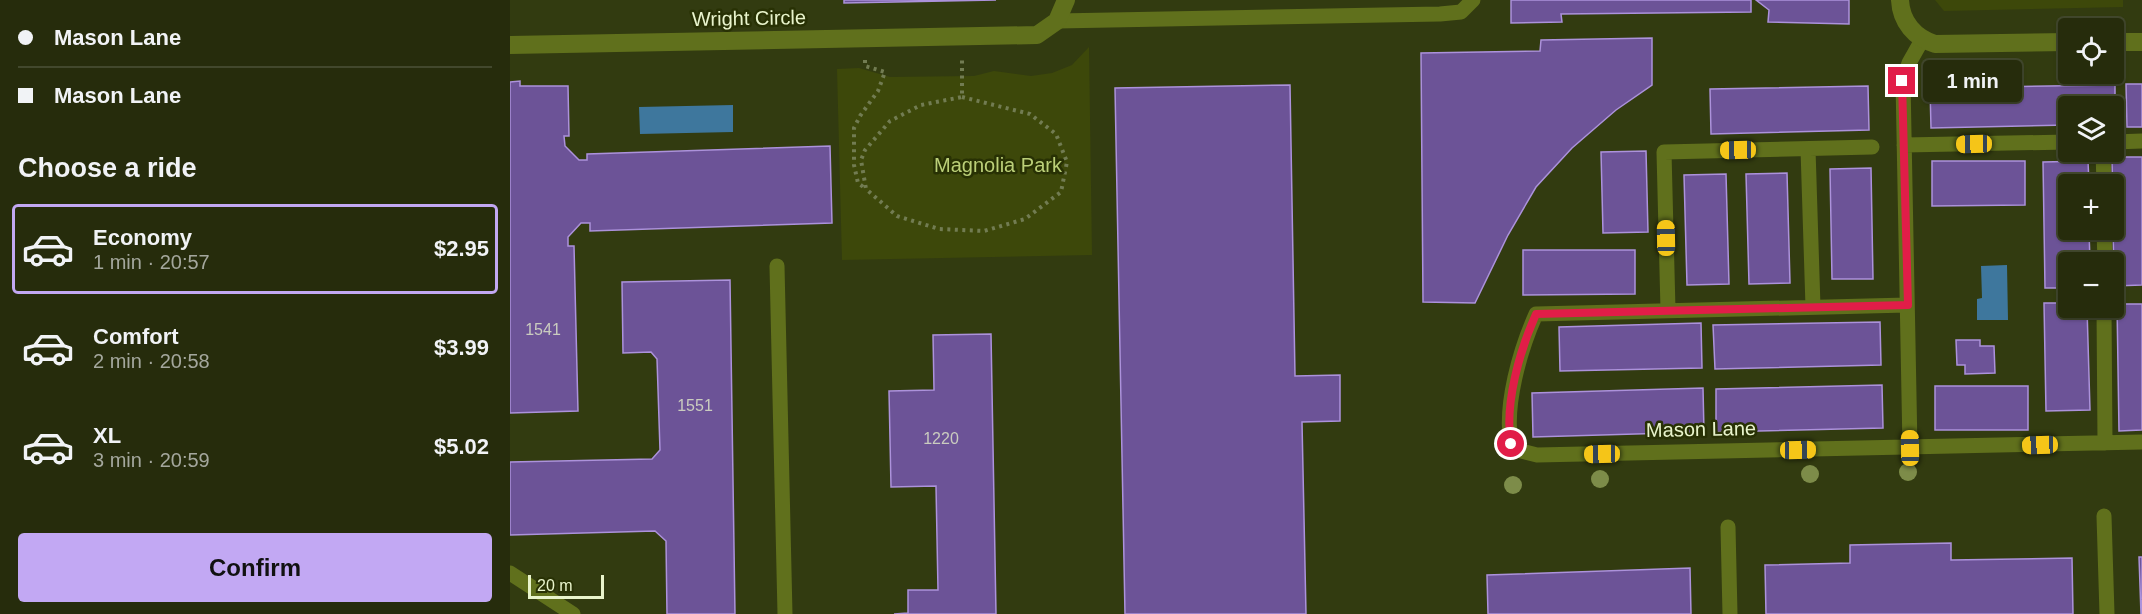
<!DOCTYPE html>
<html lang="en">
<head>
<meta charset="utf-8">
<style>
	:root { --surface:#262c0c; --page:#2e3415; --text:#f1f3f6; --muted:#a4a79d; --line:#42482d; --accent:#c2a8f3 }
	body { margin:0; font-family:Helvetica,sans-serif; background:var(--page); color:var(--text); height:100vh; display:flex; flex-direction:column; font-size:22px; white-space:nowrap }
	* { box-sizing:border-box; margin:0 }
	p { font-size:20px; color:var(--muted) }
	.icon { flex:none; width:33px; height:33px; fill:none; stroke:currentColor; stroke-width:2; stroke-linecap:round; stroke-linejoin:round }
	.map { position:relative; flex:1; overflow:hidden }
	.drawer { display:flex; flex-direction:column; background:var(--surface); width:510px }
	.drawer>* { flex:none }
	.banner { display:grid; align-content:center; height:132px; padding:0 18px; background:var(--surface) }
	.fabs { position:absolute; left:1548px; top:18px; display:grid; gap:12px }
	.fabs a { display:grid; place-items:center; width:66px; height:66px; border-radius:6px; background:var(--surface); box-shadow:0 2px 4px #0004,0 0 0 2px var(--line); font-size:30px }
	.scale { position:absolute; left:18px; bottom:15px; width:76px; box-sizing:border-box; padding-left:6px; border:3px solid #e9f4cc; border-top:0; font-size:16px; line-height:21px; white-space:nowrap; color:#e9f4cc; -webkit-text-stroke:4px #283104; paint-order:stroke }
	.end { position:absolute; width:27px; height:27px; margin:-14px; border:8px solid #e11d48; background:#fff; box-shadow:0 0 0 3px #fff }
	.from { border-radius:50% }
	.bubble { position:absolute; height:42px; border-radius:6px; background:var(--surface); box-shadow:0 2px 4px #0004,0 0 0 2px var(--line); font-size:20px; font-weight:700; line-height:42px; text-align:center }
	.car { position:absolute; width:18px; height:36px; margin:-18px -9px; border-radius:8px; box-shadow:0 0 4px 2px #0007; background:linear-gradient(#f5c518 24%,#345 0 40%,#f5c518 0 76%,#345 0 86%,#f5c518 0) }
	.banner b { display:flex; align-items:center; gap:21px; height:57px; font-size:22px }
	.banner b+b { border-top:2px solid var(--line) }
	.banner i { width:15px; height:15px; background:var(--text) }
	ul { padding:0; list-style:none }
	li { display:flex; align-items:center; gap:18px; height:90px; margin:0 12px 9px; padding:0 6px; border:3px solid transparent; border-radius:6px }
	li div { flex:1 }
	li b { display:block; font-size:22px }
	li em { font-style:normal; font-weight:700 }
	li.on { border-color:var(--accent) }
	li>.icon { width:54px; height:54px; stroke-width:1.5 }
	h2 { padding:0 18px; font-size:27px; line-height:72px }
	.button { display:flex; gap:12px; margin-top:auto; padding:12px 18px }
	.button a { flex:1; height:69px; border-radius:6px; background:var(--accent); color:#111; font-size:24px; font-weight:700; line-height:69px; text-align:center }
	main { display:flex; flex:1; min-height:0 }
	.map>svg:first-child { display:block }
	.green { fill:#3d480a }
	.water { fill:#3e779d }
	.building { fill:#6c5397; stroke:#ac92db; stroke-width:1.5 }
	.lines { fill:none; stroke-linecap:round; stroke-linejoin:round }
	.path { stroke:#727c52; stroke-width:4; stroke-dasharray:3 4.5; stroke-linecap:butt }
	.lane { stroke:#60701c; stroke-width:15 }
	.street { stroke:#60701c; stroke-width:18 }
	.tree { fill:#7d8c49 }
	.route { stroke:#e11d48; stroke-width:8 }
	.labels { text-anchor:middle; stroke-width:5; stroke-linejoin:round; paint-order:stroke }
	.number-label { font-size:16px; fill:#caccbf }
	.street-label { font-size:20px; fill:#e9f4cc; stroke:#283104 }
	.park-label { font-size:20px; fill:#bbcf78; stroke:#283104 }
</style>
</head>
<body>
<main>
<section class="drawer">
<div class="banner">
<b><i class="from"></i>Mason Lane</b>
<b><i></i>Mason Lane</b>
</div>
<h2>Choose a ride</h2>
<ul>
<li class="on"><svg class="icon" aria-label="car" viewBox="0 0 24 24"><path d="M5 17H2v-5l4-1 3-4h7l3 4 3 1v5h-3M9 17h6M6 11h13"/><circle cx="7" cy="17" r="2"/><circle cx="17" cy="17" r="2"/></svg><div><b>Economy</b><p>1 min · 20:57</p></div><em>$2.95</em></li>
<li><svg class="icon" aria-label="car" viewBox="0 0 24 24"><path d="M5 17H2v-5l4-1 3-4h7l3 4 3 1v5h-3M9 17h6M6 11h13"/><circle cx="7" cy="17" r="2"/><circle cx="17" cy="17" r="2"/></svg><div><b>Comfort</b><p>2 min · 20:58</p></div><em>$3.99</em></li>
<li><svg class="icon" aria-label="car" viewBox="0 0 24 24"><path d="M5 17H2v-5l4-1 3-4h7l3 4 3 1v5h-3M9 17h6M6 11h13"/><circle cx="7" cy="17" r="2"/><circle cx="17" cy="17" r="2"/></svg><div><b>XL</b><p>3 min · 20:59</p></div><em>$5.02</em></li>
</ul>
<div class="button"><a>Confirm</a></div>
</section>
<div class="map">
<svg width="1632" height="614" viewBox="0 0 1632 614">
	<rect width="100%" height="100%" fill="#323b10"/>
	<path class="green" d="M1425,0H1613V7L1434,11Z
		M579,47L582,255L332,260L327,69L349,68L380,77L464,76L484,71L521,76L542,73L562,65Z"/>
	<path class="water" d="M223,105V132L130,134L129,107Z
		M1497,265L1498,320H1467V299L1472,298L1471,266Z"/>
	<path class="building" d="M334,0H486L334,3Z
		M1001,0H1241V12L1051,14L1052,22L1001,23Z
		M1246,0H1339V24L1258,22L1259,10Z
		M1142,38V85L1106,110L1062,148L1026,187L998,235L965,303L913,302L911,53L1030,51L1031,40Z
		M10,81V86H58L59,136H54L55,146L69,160H77V154L320,146L322,223L80,231V223H71L58,237V246H64L68,411L0,413V82Z
		M1616,84H1632V127H1617Z
		M780,85L785,376L830,375V421L792,422L796,614H615L605,88Z
		M1605,85V124H1604V106H1558V125L1421,128L1420,88Z
		M1358,86L1359,130L1201,134L1200,89Z
		M1136,151L1138,232L1093,233L1091,152Z
		M1602,157H1632V285L1604,286Z
		M1422,161H1515V205L1422,206Z
		M1578,161L1579,184H1558V230H1579L1580,262H1558V288H1535L1533,162Z
		M1361,168L1363,279H1322L1320,169Z
		M1277,173L1280,283L1239,284L1236,174Z
		M1216,174L1219,284L1177,285L1174,175Z
		M1013,250H1125V294L1013,295Z
		M220,280L225,614H157L156,541L145,531L0,535V462L142,459L150,450L147,359L141,352L113,353L112,282Z
		M1534,303H1558V308H1577L1580,410L1536,411Z
		M1607,304H1632V430L1609,431Z
		M1370,322L1371,365L1205,369L1203,325Z
		M1191,323L1192,368L1050,371L1049,327Z
		M481,334L486,614H384L398,613V590H428L426,486L381,487L379,391L424,390L423,335Z
		M1446,340H1470V346H1484L1485,373L1455,374V365H1447Z
		M1372,385L1373,428L1206,432V389Z
		M1425,386H1518V430H1425Z
		M1193,388L1194,432L1023,437L1022,393Z
		M1441,543V560L1562,558L1563,614H1256L1255,565L1340,563V545Z
		M1629,557H1632V614H1631Z
		M1180,568L1181,614H978L977,575Z"/>
	<g class="lines">
		<path class="path" d="M355,60V66L375,72L368,91L350,116L344,128V165L348,183L356,189
			M452,97L520,114L546,134L557,162L551,192L515,219L474,231L429,229L387,216L356,189L351,160L355,150L380,121L411,105L452,97V56"/>
		<path class="lane" d="M547,21L930,14L951,12L963,0
			M1604,142L1632,141
			M1394,145L1558,142
			M1298,149L1303,307
			M1593,152L1594,184
			M1594,230L1595,262
			M267,266L275,614
			M1397,305L1026,314C1010,350 994,405 1001,444L1011,451L1027,455L1632,442
			M1594,308L1595,443
			M1158,310L1154,152L1362,147
			M1400,448L1393,81L1399,63L1412,40
			M1594,516L1597,614
			M1218,527L1220,614
			M0,573L63,614"/>
		<path class="street" d="M1390,0C1391,22 1405,38 1425,44L1558,42
			M1604,42H1632
			M0,45L527,35L547,21L556,0"/>
	</g>
	<g class="tree">
		<circle cx="1398" cy="472" r="9"/>
		<circle cx="1300" cy="474" r="9"/>
		<circle cx="1090" cy="479" r="9"/>
		<circle cx="1003" cy="485" r="9"/>
	</g>
	<g class="lines">
		<path class="route" d="M1001,444C994,404 1010,350 1026,314L1398,305L1392,81"/>
	</g>
	<g class="labels">
		<g class="number-label">
			<text x="33" y="335">1541</text>
			<text x="185" y="411">1551</text>
			<text x="431" y="444">1220</text>
		</g>
		<g class="street-label">
			<text transform="translate(239 18) rotate(-1)" y="7">Wright Circle</text>
			<text transform="translate(1191 429) rotate(-1)" y="7">Mason Lane</text>
		</g>
		<g class="park-label">
			<text x="488" y="172">Magnolia Park</text>
		</g>
	</g>
</svg>
<div class="fabs">
<a><svg class="icon" aria-label="locate" viewBox="0 0 24 24"><circle cx="12" cy="12" r="6"/><path d="M12 2v4M12 18v4M2 12h4M18 12h4"/></svg></a>
<a><svg class="icon" aria-label="layers" viewBox="0 0 24 24"><path d="M12 4l9 5-9 5-9-5zM3 14l9 5 9-5"/></svg></a>
<a>+</a>
<a>−</a>
</div>
<div class="scale">20 m</div>
<i class="end from" style="left:1001px;top:444px"></i>
<i class="end" style="left:1392px;top:81px"></i>
<div class="bubble" style="left:1413px;top:60px;width:99px">1 min</div>
<i class="car" style="left:1464px;top:144px;rotate:269deg"></i>
<i class="car" style="left:1228px;top:150px;rotate:269deg"></i>
<i class="car" style="left:1156px;top:238px;rotate:359deg"></i>
<i class="car" style="left:1530px;top:445px;rotate:268deg"></i>
<i class="car" style="left:1400px;top:448px;rotate:359deg"></i>
<i class="car" style="left:1288px;top:450px;rotate:89deg"></i>
<i class="car" style="left:1092px;top:454px;rotate:269deg"></i>
</div>
</main>
</body>
</html>
